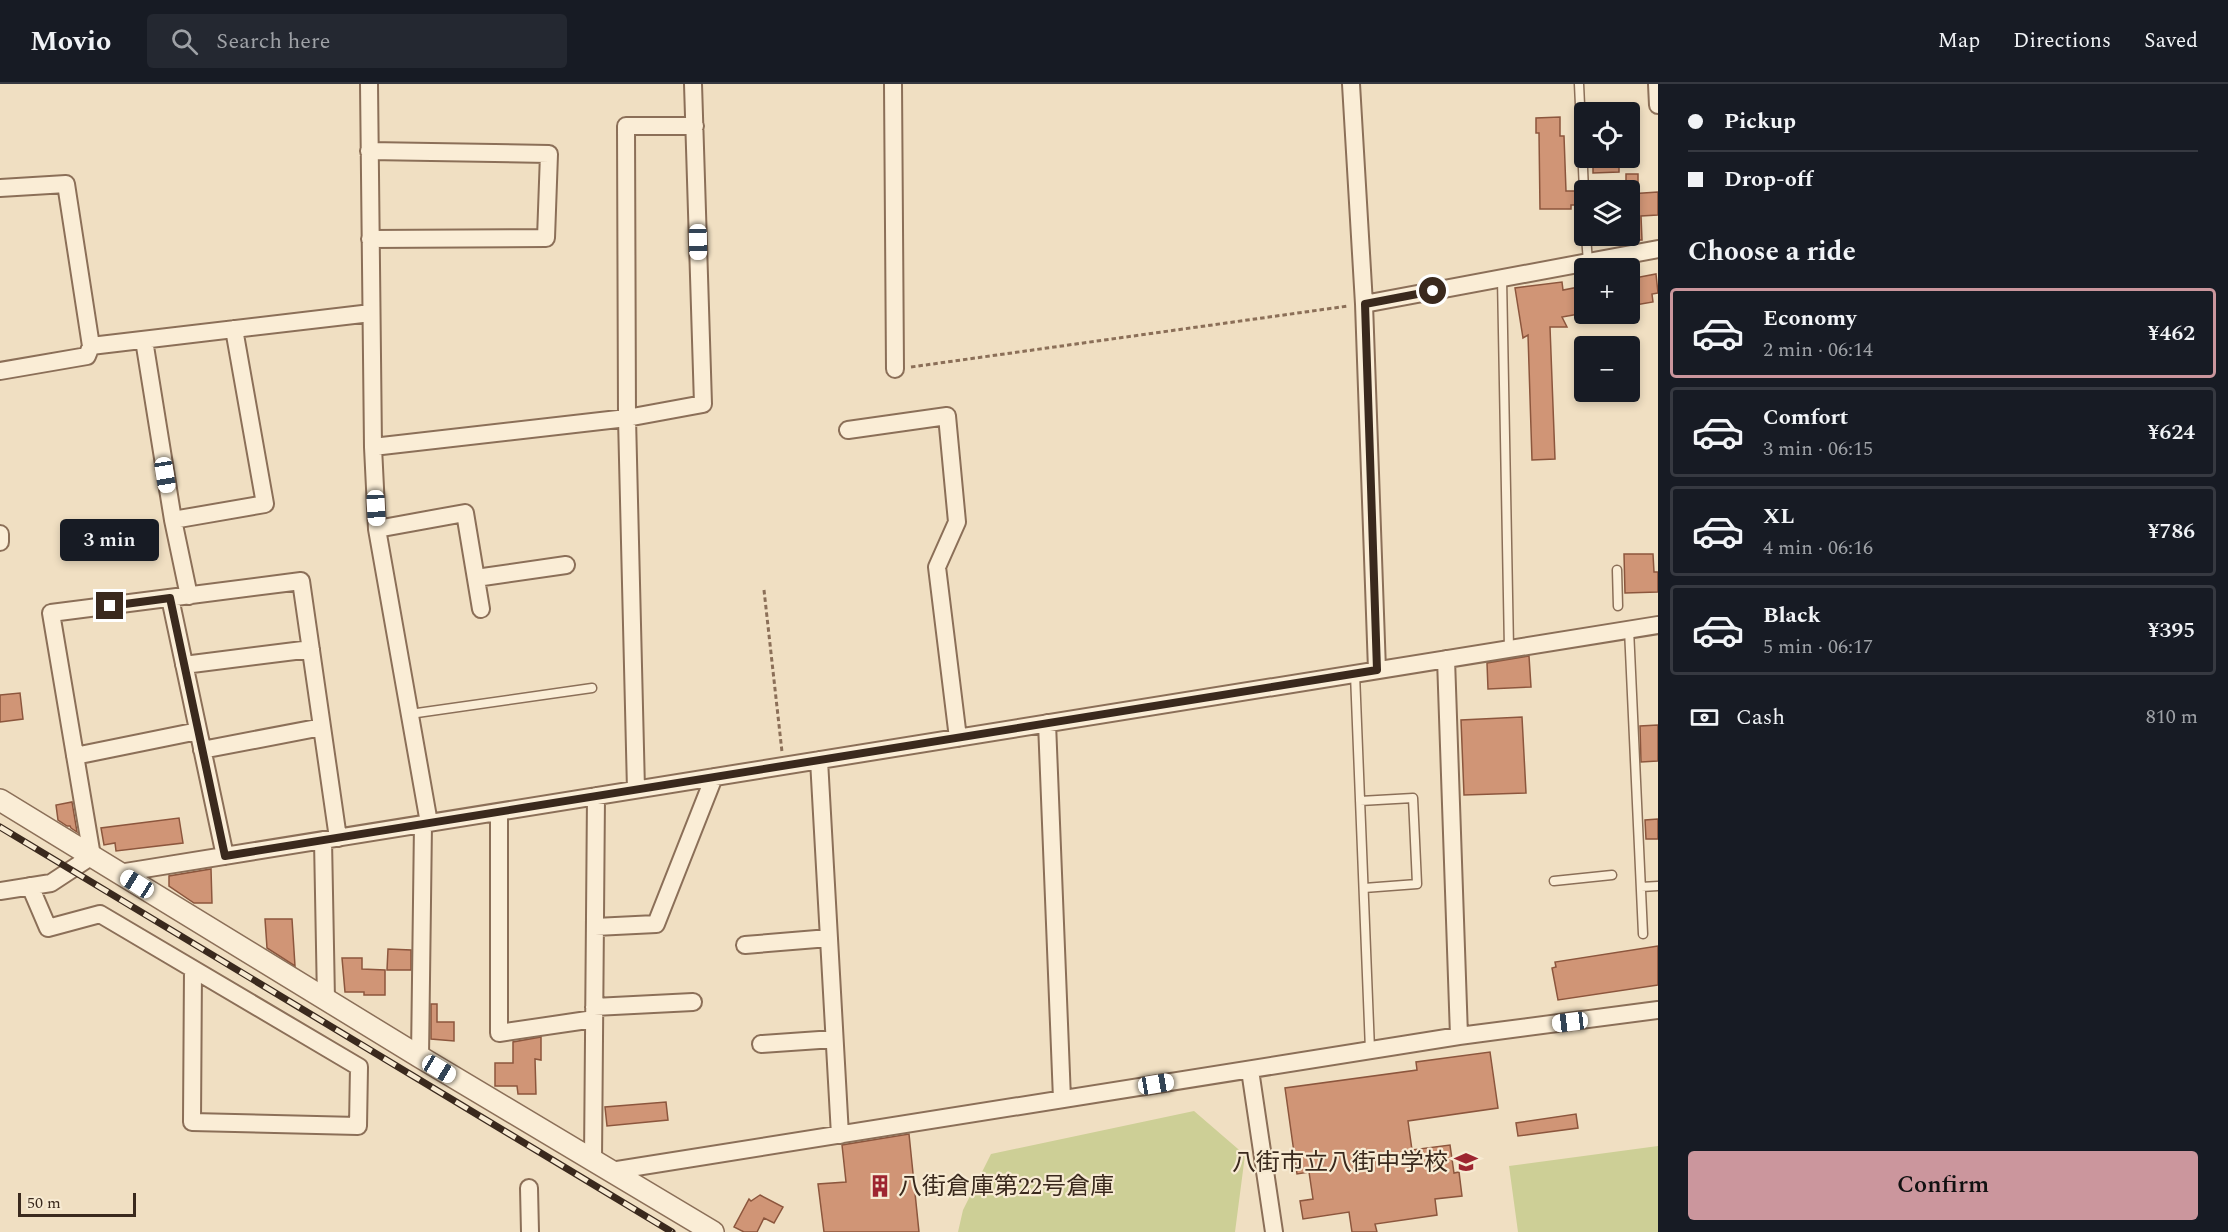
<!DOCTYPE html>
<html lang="en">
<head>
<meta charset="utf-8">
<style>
	:root { --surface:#171b24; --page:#242831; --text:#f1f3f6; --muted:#9ea1a6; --line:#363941; --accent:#cb969d }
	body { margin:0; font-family:Spectral,"Noto Sans JP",serif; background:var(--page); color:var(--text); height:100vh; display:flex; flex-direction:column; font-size:22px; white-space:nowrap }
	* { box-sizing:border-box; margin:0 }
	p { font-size:20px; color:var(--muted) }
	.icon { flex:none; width:33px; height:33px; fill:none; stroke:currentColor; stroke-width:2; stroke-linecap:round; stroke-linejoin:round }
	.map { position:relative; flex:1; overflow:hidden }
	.details { display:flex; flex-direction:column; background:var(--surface); width:570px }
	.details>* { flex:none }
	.top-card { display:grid; align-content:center; height:132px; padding:0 30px; background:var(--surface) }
	.tools { position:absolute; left:1574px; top:18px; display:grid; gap:12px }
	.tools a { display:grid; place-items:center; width:66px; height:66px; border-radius:6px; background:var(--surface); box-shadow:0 3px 9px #0003; font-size:30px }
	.scale { position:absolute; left:18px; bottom:15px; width:118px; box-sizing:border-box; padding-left:6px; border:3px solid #3a291d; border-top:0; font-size:16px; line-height:21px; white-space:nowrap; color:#3a291d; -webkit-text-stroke:4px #f7ead2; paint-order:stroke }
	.end { position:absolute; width:27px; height:27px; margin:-14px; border:8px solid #3a291d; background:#fff; box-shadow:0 0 0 3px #fff }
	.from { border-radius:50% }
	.bubble { position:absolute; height:42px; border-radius:6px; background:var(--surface); box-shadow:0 3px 9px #0003; font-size:20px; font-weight:600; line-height:42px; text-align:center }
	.car { position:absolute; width:18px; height:36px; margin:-18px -9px; border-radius:8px; box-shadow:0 0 4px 2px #0007; background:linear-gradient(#fff 24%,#345 0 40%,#fff 0 76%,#345 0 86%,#fff 0) }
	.top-card b { display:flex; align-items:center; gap:21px; height:57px; font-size:22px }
	.top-card b+b { border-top:2px solid var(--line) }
	.top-card i { width:15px; height:15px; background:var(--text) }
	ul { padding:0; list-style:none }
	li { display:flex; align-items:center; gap:18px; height:90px; margin:0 12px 9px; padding:0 18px; border:3px solid var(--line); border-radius:6px }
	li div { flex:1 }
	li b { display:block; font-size:22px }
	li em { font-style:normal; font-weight:600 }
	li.current { border-color:var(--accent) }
	li>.icon { width:54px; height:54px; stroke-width:1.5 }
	h2 { padding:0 30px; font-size:27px; line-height:72px }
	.pay { display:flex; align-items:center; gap:15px; height:66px; padding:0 30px; font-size:22px }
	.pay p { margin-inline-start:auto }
	.button { display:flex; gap:12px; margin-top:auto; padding:12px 30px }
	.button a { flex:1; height:69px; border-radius:6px; background:var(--accent); color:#111; font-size:24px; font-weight:600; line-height:69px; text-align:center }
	header { display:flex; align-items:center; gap:36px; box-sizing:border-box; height:84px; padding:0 30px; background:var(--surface); border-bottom:2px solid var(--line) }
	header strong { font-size:28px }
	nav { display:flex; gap:33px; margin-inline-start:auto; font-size:21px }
	.search { width:420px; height:54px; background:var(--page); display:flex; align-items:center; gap:15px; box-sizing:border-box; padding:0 21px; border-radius:6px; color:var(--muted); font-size:22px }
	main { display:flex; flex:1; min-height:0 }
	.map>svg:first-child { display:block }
	.green { fill:#cdcf96 }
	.building { fill:#d09576; stroke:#8c563d; stroke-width:1.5 }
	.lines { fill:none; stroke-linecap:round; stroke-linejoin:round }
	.service-casing { stroke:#8b6f58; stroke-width:11 }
	.minor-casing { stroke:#8b6f58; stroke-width:20 }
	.tertiary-casing { stroke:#8b6f58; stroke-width:24 }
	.path { stroke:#8b6f58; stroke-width:3; stroke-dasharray:4.5 3; stroke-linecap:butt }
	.service { stroke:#faedd6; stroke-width:8 }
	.minor { stroke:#faedd6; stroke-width:16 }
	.tertiary { stroke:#faedd6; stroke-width:21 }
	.rail-casing { stroke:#3a291d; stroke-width:7 }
	.rail { stroke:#f7ead2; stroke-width:4.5; stroke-dasharray:14; stroke-linecap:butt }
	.route { stroke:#3a291d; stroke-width:8 }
	.labels { text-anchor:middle; stroke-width:4.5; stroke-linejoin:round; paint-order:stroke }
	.poi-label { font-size:24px; fill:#3a291d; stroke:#f7ead2; text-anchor:end }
</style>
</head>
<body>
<header>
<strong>Movio</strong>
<div class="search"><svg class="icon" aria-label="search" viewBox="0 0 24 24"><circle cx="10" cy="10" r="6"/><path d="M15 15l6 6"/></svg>Search here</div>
<nav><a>Map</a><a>Directions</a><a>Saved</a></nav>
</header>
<main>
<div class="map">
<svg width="1658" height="1148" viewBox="0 0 1658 1148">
	<rect width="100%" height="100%" fill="#f0dfc2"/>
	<path class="green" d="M1194,1027L1245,1071L1235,1148H958L963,1126L991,1070Z
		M1658,1062V1148H1518L1509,1082Z"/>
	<path class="building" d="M1560,33V52H1564L1566,107H1576V121H1571V125H1540L1539,49H1536V34Z
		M1593,74H1619V88L1593,89Z
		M1626,90H1638V106H1626Z
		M1658,108V131L1641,132L1642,156H1629V110Z
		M1656,190L1658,209L1652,210L1653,218L1629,222V195Z
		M1562,198L1563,206L1584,202V229L1562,233L1567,243H1550L1555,375L1532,376L1528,251L1523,254L1515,204Z
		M1624,470H1653L1654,488H1658V508L1625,509Z
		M1529,572L1531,603L1488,605L1487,579Z
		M20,609L23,635L0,638V611Z
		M1522,633L1526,709L1464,711L1461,636Z
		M1658,641V677L1641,678L1640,642Z
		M72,718L77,748L71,744L70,742H67L58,736L56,721Z
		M179,734L183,759L116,767L115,759L104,761L101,744Z
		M1658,735V755H1646L1645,736Z
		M211,785L212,819H194L169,802V792Z
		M265,835H292L295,882L267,864Z
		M1658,862V901L1558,916L1552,884L1556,883L1555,878Z
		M388,865L411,866V886H387Z
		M342,874H362V885L385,886V911H364V908H345Z
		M431,920H437V938H454V957L431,955Z
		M541,953V976L535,975L536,1010H518L517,1002H495V979H513V958Z
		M1490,968L1498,1024L1408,1037L1412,1066L1450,1061L1454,1089L1459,1088L1462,1112L1435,1115L1437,1131L1375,1140L1377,1148H1352L1349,1128L1303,1135L1300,1117L1313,1115L1309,1088L1297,1090L1285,1004L1417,986L1416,978Z
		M666,1018L668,1036L607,1042L605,1023Z
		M1576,1030L1578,1044L1518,1052L1516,1039Z
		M909,1050L919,1148H824L818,1100L846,1098L842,1061Z
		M760,1111L783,1123L774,1139L764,1134L757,1148H744L734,1143L749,1115L751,1117Z"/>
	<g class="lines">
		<g class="service-casing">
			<path id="service" d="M1579,0L1584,106
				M1586,152L1588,178
				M1502,194L1509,565
				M1617,486L1618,522
				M1629,545L1643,850
				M1355,590L1370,966
				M410,630L592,604
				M1360,717L1413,714L1417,800L1364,804
				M1554,797L1612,791
				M1641,803L1658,802"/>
		</g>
		<g class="minor-casing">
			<path id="minor" d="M369,0L373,363L377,445L429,739
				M893,0L895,285
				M1351,0L1364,220L1377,586
				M1657,0L1658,21
				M369,67L549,70L546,154L370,155
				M0,104L66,100L91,262L371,229
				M1364,220L1658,165
				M144,256L173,436L189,512
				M0,287L87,272L91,262
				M848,346L947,332L957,438L937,483L958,654
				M373,363L627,334L703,320L693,0
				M173,436L265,420L234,245
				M377,445L465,429L481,525
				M0,450V458
				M476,494L566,481
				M170,514L225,772
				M1446,575L1459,952
				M184,581L311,565
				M1047,639L1062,1015
				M202,666L322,643
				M75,672L198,647
				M819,676L840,1051
				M636,706L627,334L626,42H695
				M499,728V949L594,935
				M323,756L326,916
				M119,789L1658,541
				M30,802L48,844L100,830L359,983L358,1042L192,1038L193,885
				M0,807L51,799L92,772L51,529L301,497L338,754
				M595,843L656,840L714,693
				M745,861L829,854
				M594,923L693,918
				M761,960L834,955
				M420,973L423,740
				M1250,986L1274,1148
				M593,1076L596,712
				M611,1087L1459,952L1658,926
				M529,1104L530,1148"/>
		</g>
		<g class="tertiary-casing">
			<path id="tertiary" d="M0,716L420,973L713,1148"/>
		</g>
		<path class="path" d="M911,283L1348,222
			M764,506L782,668"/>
		<use href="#service" class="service"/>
		<use href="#minor" class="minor"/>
		<use href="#tertiary" class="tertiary"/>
		<g class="rail-casing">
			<path id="rail" d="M0,743L672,1148"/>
		</g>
		<use href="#rail" class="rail"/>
	</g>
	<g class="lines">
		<path class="route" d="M110,522L170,514L225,772L1377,586L1365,220L1433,207"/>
	</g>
	<defs>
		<g id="school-bare" transform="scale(1.8)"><path d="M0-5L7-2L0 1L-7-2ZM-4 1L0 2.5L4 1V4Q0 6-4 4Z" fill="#9d2530" stroke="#f7ead2" stroke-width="2.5" paint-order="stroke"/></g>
		<g id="building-bare" transform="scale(1.8)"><path d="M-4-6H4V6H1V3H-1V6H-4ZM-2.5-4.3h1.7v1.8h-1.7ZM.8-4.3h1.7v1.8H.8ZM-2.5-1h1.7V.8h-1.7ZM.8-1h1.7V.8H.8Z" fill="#9d2530" stroke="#f7ead2" stroke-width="2.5" paint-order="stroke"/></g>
	</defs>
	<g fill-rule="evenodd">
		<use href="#school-bare" x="1466" y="1078"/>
		<use href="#building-bare" x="880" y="1102"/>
	</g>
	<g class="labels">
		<g class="poi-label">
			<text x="1448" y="1086">八街市立八街中学校</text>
			<text x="898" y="1110" text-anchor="start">八街倉庫第22号倉庫</text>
		</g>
	</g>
</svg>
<div class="tools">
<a><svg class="icon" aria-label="locate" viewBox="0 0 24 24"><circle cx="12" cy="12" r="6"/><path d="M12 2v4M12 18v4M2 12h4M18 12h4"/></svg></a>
<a><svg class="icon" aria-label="layers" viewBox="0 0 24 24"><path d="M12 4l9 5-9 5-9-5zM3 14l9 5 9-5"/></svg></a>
<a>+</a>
<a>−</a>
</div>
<div class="scale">50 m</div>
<i class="end from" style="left:1433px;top:207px"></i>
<i class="end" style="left:110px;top:522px"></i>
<div class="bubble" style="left:60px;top:435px;width:99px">3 min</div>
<i class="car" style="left:698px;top:158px;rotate:179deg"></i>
<i class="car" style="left:165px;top:391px;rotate:171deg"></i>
<i class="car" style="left:376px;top:424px;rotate:177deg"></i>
<i class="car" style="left:137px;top:800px;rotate:302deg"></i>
<i class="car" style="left:1570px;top:938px;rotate:263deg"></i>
<i class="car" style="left:439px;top:985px;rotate:121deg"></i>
<i class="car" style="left:1156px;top:1000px;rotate:81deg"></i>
</div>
<section class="details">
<div class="top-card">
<b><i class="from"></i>Pickup</b>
<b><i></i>Drop-off</b>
</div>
<h2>Choose a ride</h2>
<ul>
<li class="current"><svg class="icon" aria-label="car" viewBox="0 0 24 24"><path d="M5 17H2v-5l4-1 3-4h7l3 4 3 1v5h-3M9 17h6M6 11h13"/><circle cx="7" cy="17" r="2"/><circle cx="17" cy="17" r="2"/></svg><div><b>Economy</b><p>2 min · 06:14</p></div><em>¥462</em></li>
<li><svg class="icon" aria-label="car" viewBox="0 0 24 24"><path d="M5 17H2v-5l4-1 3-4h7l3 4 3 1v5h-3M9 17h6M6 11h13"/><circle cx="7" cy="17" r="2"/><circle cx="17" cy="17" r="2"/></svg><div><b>Comfort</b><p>3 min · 06:15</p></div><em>¥624</em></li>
<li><svg class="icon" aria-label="car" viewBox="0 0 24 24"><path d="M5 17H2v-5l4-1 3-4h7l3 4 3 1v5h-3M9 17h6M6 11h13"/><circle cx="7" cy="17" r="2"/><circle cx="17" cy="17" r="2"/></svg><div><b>XL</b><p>4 min · 06:16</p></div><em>¥786</em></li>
<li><svg class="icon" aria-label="car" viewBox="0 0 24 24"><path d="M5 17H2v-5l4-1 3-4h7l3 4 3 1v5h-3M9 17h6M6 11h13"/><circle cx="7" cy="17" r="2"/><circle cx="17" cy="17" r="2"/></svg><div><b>Black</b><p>5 min · 06:17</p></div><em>¥395</em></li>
</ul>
<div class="pay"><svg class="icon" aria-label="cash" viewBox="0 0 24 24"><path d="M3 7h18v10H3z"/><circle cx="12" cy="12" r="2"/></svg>Cash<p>810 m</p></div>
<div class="button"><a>Confirm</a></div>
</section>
</main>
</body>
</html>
